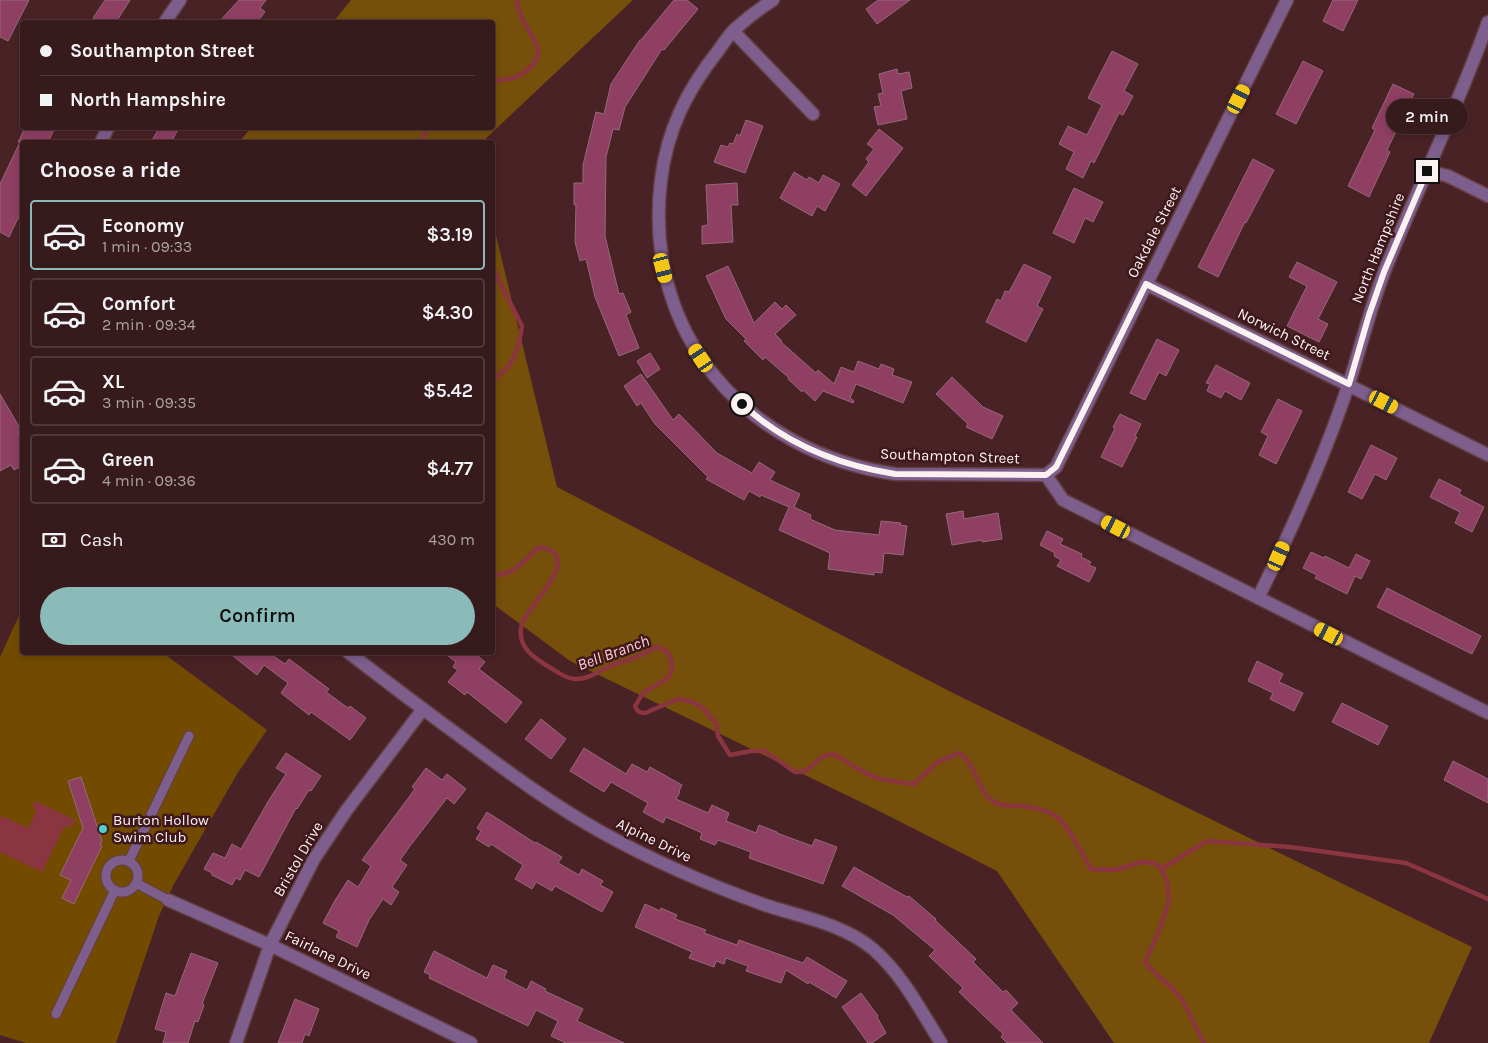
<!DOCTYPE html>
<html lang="en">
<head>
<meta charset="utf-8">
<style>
	:root { --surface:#371a1c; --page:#422729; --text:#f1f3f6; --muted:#aaa1a3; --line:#51383b; --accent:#8bbbb9 }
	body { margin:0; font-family:Karla,sans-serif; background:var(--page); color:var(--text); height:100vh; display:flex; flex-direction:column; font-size:19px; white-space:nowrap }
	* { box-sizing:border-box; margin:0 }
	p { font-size:16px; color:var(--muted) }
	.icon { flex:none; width:28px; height:28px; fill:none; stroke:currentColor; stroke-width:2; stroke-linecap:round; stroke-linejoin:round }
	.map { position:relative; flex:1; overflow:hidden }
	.panel { position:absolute; left:20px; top:140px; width:475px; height:515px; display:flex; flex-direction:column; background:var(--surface); border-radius:5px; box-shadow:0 2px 8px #0003,0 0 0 1px var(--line) }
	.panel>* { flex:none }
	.top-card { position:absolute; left:20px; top:20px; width:475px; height:110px; border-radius:5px; box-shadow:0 2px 8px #0003,0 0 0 1px var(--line); display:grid; align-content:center; height:110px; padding:0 20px; background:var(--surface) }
	.end { position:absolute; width:22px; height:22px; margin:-11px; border:6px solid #fbf1f1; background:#111; box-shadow:0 0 0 2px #111 }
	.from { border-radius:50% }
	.bubble { position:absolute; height:35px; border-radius:18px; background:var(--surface); box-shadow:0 2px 8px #0003,0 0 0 1px var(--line); font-size:16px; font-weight:600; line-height:35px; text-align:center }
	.car { position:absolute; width:15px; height:30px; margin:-15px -8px; border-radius:6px; box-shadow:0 0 4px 1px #0007; background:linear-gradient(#f5c518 24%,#345 0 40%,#f5c518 0 76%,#345 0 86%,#f5c518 0) }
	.top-card b { display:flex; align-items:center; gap:18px; height:48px; font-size:19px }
	.top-card b+b { border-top:1px solid var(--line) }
	.top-card i { width:12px; height:12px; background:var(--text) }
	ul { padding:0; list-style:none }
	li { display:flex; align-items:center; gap:15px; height:70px; margin:0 10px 8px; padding:0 10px; border:2px solid var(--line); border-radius:5px }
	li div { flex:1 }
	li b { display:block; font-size:19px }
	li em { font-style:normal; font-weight:600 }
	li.active { border-color:var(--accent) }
	li>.icon { width:45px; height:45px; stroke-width:1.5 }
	h2 { padding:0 20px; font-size:22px; line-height:60px }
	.pay { display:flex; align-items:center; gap:12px; height:55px; padding:0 20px; font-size:19px }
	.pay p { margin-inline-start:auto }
	.cta { display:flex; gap:10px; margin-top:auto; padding:10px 20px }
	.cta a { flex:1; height:58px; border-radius:30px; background:var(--accent); color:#111; font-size:20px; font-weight:600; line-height:58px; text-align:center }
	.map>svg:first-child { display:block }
	.green { fill:#734b00 }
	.forest { fill:#764f0a }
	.water { fill:#8a3540 }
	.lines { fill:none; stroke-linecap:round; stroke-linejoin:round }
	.stream { stroke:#8a3540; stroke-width:4.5 }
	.building { fill:#8f3f62; stroke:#946979 }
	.lane-casing { stroke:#623f42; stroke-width:11 }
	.street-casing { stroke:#623f42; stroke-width:15 }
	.lane { stroke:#7d5e8c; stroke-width:9 }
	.street { stroke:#7d5e8c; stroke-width:12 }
	.route { stroke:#fbf1f1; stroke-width:6 }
	.poi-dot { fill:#52cdcd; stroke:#3e181c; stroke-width:2 }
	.labels { text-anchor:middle; stroke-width:5; stroke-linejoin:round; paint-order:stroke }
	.street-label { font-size:15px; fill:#fbf1f1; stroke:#3e181c }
	.poi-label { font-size:15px; fill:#fbf1f1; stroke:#3e181c; text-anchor:start }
	.water-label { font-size:16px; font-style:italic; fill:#ffcbce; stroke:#3e181c }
</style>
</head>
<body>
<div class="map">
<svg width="1488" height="1043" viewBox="0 0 1488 1043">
	<rect width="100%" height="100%" fill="#492226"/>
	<path class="green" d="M22,609V652L163,653L267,730L237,774L174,884L159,916L116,1043H26L0,1035V657Z"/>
	<path class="forest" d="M351,0H633L482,142H239L251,128H492V22H333Z
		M493,223L557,487L953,693L1472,947L1429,1043H1114L997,871L875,809L570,661L493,604Z"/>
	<path class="water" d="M35,801L75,820L72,826L64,827L42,872L0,852V821L2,816L28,828L36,812L33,806Z"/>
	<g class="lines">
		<path class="stream" d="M492,81C500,80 510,80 516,77C529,71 543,59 536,44C529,29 518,17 517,0
			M420,142L428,128
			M492,263L497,277L522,326L519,344L512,361L506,369L492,380
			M492,574C511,579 527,558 539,547C588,554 527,606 522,624C515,648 537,660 554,670C560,674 568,679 575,679C588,680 600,670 611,666C619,662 628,661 636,657C643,654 650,650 657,647C664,649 669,652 671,659C677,682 656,682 644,693C640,696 638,702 635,706C637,711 639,713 645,713L678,699L693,702L703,708L716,723L718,736L730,755L751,751H765L795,772C815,774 816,751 836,755C844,760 852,766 860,770C876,780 896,782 914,784L937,762L959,753C976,764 976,787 991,800C1000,807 1010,805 1021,806C1032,807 1047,810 1057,817C1068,824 1083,856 1091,869L1115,870L1142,862L1154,863L1160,867L1167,880L1169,901L1159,931L1145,962L1156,974L1175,991L1183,1001L1204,1043
			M1161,869L1207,841L1290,847L1406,863L1488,899"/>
	</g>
	<path class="building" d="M0,0H29L8,41L0,37Z
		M105,0H130L116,22H100L93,18Z
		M239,0H266L260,8L265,12L257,22H219Z
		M674,0H687L698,9L664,50L662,49L625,107L619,130L613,129L606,157L605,236L619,294L623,293L631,312L626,315L639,348L619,356L595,297L586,259L580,261L575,242L576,205H574V183H583V165L596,112L604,114L611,84L640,40H641Z
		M878,0H910L877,24L866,9Z
		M1333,0H1358L1343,31L1323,21Z
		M1112,51L1138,64L1124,91L1133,96L1123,115L1119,113L1094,163L1091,161L1083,178L1066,169L1074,152L1059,144L1068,126L1087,135L1102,105L1088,98Z
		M1303,61L1323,71L1296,124L1276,114Z
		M897,69L898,74L909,72L912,88L901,91L907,119L878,125L874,107L881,106L878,94L883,93L879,74Z
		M1393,84L1414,94L1387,150L1390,152L1369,197L1348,186L1375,130L1372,128Z
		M746,120L763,126L745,173L714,162L721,145L728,147L730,143L733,144L737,134L740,136Z
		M25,128H55L48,142H22V210L9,237L0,232V184L20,142H18Z
		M159,128H179L171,142H151Z
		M879,129L903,148L866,196L852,185L869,162L866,159L874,149L867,144Z
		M1253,159L1274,170L1246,223L1245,222L1218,277L1198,267Z
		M794,172L807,180L809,177L819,183L823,175L840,184L825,211L817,206L812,216L780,198Z
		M737,183L738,205H731L733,242L702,244V226L708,225L706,185Z
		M1074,188L1103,202L1093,222L1085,218L1074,243L1053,233Z
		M1297,262L1337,282L1318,319L1328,324L1319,342L1287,326L1307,286L1289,277Z
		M1024,264L1051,277L1037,306L1043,309L1026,342L986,322L997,299L1001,301L1005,291L1009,292Z
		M728,266L754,323L775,302L782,309L786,305L796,315L775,334L782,341L781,342L816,373L818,370L834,384L841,367L854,372L858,361L879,369L881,364L894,369L892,375L912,382L903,403L856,384L850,398L854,401L853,403L823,391L815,401L803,390L802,392L788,379L789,378L765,357L763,360L744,341L746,339L726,319L706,276Z
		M1157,339L1179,350L1166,376L1159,372L1145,400L1130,393Z
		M650,353L660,369L647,378L637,361Z
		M1216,365L1250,383L1241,400L1225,391L1221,398L1207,391L1210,384L1206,383Z
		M641,374L673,420L679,414L717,453L752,473L759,462L775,472L770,480L800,494L794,507L811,515L810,519L835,530L879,535L881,521L901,523L900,525L907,526L903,555L884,553L882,573L874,572V575L828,569L830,553L779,530L789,507L761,495L760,497L749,491L744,500L706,479L708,477L655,424L641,403L637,406L624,386Z
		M952,377L983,407L1003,416L992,439L966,427L968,424L936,394Z
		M0,394L21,430L18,432L22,440V466L14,470L11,465L0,471Z
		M1278,399L1302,411L1276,464L1259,455L1268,436L1261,432Z
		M1120,414L1141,424L1135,436L1137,437L1122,467L1101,457L1115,428L1113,427Z
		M1371,445L1397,458L1386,480L1375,474L1362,499L1348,492Z
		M1439,479L1461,490L1459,494L1484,507L1472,532L1455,523L1460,512L1430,497Z
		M963,511L964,519L998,513L1002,539L982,542V540L952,545L946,514Z
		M1047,531L1063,539L1060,544L1082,554L1081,557L1091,562L1089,565L1096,568L1089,582L1057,566L1061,560L1054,556L1055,553L1040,545Z
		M1311,552L1324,558L1325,556L1349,568L1356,554L1370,561L1361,579L1355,576L1347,594L1315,578L1317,575L1303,568Z
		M1387,588L1481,636L1472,654L1377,607Z
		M228,652H273L272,655L285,664L289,659L329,689L326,692L348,708L350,706L366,718L350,740L311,712L309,715L281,693L288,683L264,665L257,675Z
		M443,652H473L485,662L479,669L522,702L506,723L467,692L465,695L448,682L458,670L453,667L456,662Z
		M1257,661L1283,674L1279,682L1303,693L1294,711L1270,699L1273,693L1248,681Z
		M1342,703L1388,726L1378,745L1332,722Z
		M541,719L566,739L551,759L525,739Z
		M584,748L626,774L632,764L647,772L650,767L682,785L679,791L680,792L676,799L708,813L712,805L729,813L726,821L756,833L759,825L777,832V833L812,846L815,839L837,847L823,884L749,858L751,852L718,840L715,845L700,839L702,833L666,817L663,823L643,812L648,803L611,782L604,792L570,771Z
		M286,753L321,776L311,791L309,790L297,809L296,808L259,877L245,870L240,880L236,878L232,885L212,875V873L204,869L213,853L225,858L232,844L241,849L269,800L286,774L276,768Z
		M1453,761L1488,779V803L1444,780Z
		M426,768L442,780L447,774L466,789L454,804L447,798L410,846L400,860L407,865L392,887L399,892L391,905L383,899L369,920L357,947L336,937L339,931L323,923L334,902L348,880L358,887L371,866L362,860L415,789L412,787Z
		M81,777L102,841L100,845L102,846L74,904L62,898L71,880L60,875L83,828L68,781Z
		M487,812L535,843L536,842L562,857L558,863L579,875L582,869L603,881L600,885L613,892L602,912L555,886L552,891L536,882L532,889L515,879L523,865L491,844L489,847L476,839L481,831L477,828Z
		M854,867L907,897L909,896L936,919L935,920L976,959L973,962L1003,992L1006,990L1018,1003L1011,1010L1043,1043H1007L1001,1037L1003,1034L959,992L963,988L929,956L935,950L893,915L842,886Z
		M645,904L660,911L661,908L677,915L675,919L706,930L704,933L737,945L739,940L803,963L807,957L847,981L836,998L809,982L808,984L786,970L781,983L746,971L748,966L726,958L724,964L716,961L714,967L689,958L692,952L635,927Z
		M434,951L487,978L493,965L507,971L504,978L527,990L531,981L546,989L545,991L583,1009L577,1021L624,1043H566L551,1036L558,1021L536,1010L528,1026L429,978L430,975L424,972Z
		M191,953L218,963L202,1004L204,1005L198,1022L195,1021L188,1043H163L166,1032L155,1029L166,993L175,996Z
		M861,993L878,1016L877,1017L886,1033L872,1043H868L842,1007Z
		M295,999L319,1009L309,1036L305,1034L302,1043H278Z"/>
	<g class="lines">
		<g class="lane-casing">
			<path id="lane" d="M106 876a16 16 0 1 1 32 0a16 16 0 1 1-32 0Z
				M129,861L189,736
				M136,883L168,900
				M56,1014L115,890"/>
		</g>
		<g class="street-casing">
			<path id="street" d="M773,0C759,9 746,19 734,30C728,36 723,44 718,51C687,90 667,130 661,180C642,334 746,452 895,474L1046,475L1063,500L1488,713
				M165,22L180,0
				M733,31L813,114
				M101,142L108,128
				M1427,171L1448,176L1488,196
				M1146,284L1488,455
				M1046,475L1056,467L1287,0
				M1258,598C1292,529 1324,459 1348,386C1361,347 1370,308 1385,270C1418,187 1458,107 1488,22
				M348,652C388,683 428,713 469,743C512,775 556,807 603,833C655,862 709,885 765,905C801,917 843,924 873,949C902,974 921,1011 941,1043
				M168,900L270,945L471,1043
				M236,1043L270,945L314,859L346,811L423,709"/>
		</g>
		<use href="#lane" class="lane"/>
		<use href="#street" class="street"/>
	</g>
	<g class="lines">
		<path class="route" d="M742,404C784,443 839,465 895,474L1046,475L1056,467L1146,284L1349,384L1369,315L1384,272L1427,171"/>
	</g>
	<circle class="poi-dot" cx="103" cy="829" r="5"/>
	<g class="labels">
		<g class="street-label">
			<text transform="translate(1154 232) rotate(-63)" y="5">Oakdale Street</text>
			<text transform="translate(1378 248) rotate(-68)" y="5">North Hampshire</text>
			<text transform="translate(1284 334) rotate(26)" y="5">Norwich Street</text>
			<text transform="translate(950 456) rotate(2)" y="5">Southampton Street</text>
			<text transform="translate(654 840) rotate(26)" y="5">Alpine Drive</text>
			<text transform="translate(298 859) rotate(-60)" y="5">Bristol Drive</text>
			<text transform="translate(328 955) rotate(26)" y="5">Fairlane Drive</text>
		</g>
		<g class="poi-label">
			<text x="113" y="825">Burton Hollow<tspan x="113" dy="17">Swim Club</tspan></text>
		</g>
		<g class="water-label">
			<text transform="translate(613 652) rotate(-20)" y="6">Bell Branch</text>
		</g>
	</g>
</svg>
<i class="end from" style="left:742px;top:404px"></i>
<i class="end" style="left:1427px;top:171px"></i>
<div class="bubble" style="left:1386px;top:99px;width:82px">2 min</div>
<i class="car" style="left:1239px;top:99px;rotate:27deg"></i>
<i class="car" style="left:663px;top:268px;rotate:166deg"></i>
<i class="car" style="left:701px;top:358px;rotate:326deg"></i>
<i class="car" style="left:1384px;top:402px;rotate:117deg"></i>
<i class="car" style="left:1116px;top:527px;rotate:297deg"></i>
<i class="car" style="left:1279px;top:556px;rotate:24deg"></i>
<i class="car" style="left:1329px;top:634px;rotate:297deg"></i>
<div class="top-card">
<b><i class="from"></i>Southampton Street</b>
<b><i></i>North Hampshire</b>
</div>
<section class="panel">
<h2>Choose a ride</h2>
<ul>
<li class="active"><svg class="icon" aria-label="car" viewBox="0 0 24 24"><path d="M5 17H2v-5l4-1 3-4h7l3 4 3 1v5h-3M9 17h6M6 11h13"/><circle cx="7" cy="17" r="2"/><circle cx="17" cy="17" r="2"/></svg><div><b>Economy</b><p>1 min · 09:33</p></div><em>$3.19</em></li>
<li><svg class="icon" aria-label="car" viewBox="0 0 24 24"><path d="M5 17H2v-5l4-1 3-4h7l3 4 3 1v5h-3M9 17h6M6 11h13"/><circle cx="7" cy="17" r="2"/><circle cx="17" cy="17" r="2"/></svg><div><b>Comfort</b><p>2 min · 09:34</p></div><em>$4.30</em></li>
<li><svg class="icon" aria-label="car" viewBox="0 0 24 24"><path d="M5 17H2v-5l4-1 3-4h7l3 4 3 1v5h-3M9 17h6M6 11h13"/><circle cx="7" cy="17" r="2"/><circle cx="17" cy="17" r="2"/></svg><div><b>XL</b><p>3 min · 09:35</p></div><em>$5.42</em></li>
<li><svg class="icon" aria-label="car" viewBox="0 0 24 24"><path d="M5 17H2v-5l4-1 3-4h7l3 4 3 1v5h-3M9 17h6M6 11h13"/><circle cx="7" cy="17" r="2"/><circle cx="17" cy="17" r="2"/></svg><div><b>Green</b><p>4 min · 09:36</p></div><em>$4.77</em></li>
</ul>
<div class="pay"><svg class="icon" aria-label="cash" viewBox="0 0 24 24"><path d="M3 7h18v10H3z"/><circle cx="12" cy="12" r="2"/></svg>Cash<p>430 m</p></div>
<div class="cta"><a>Confirm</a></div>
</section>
</div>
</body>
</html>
